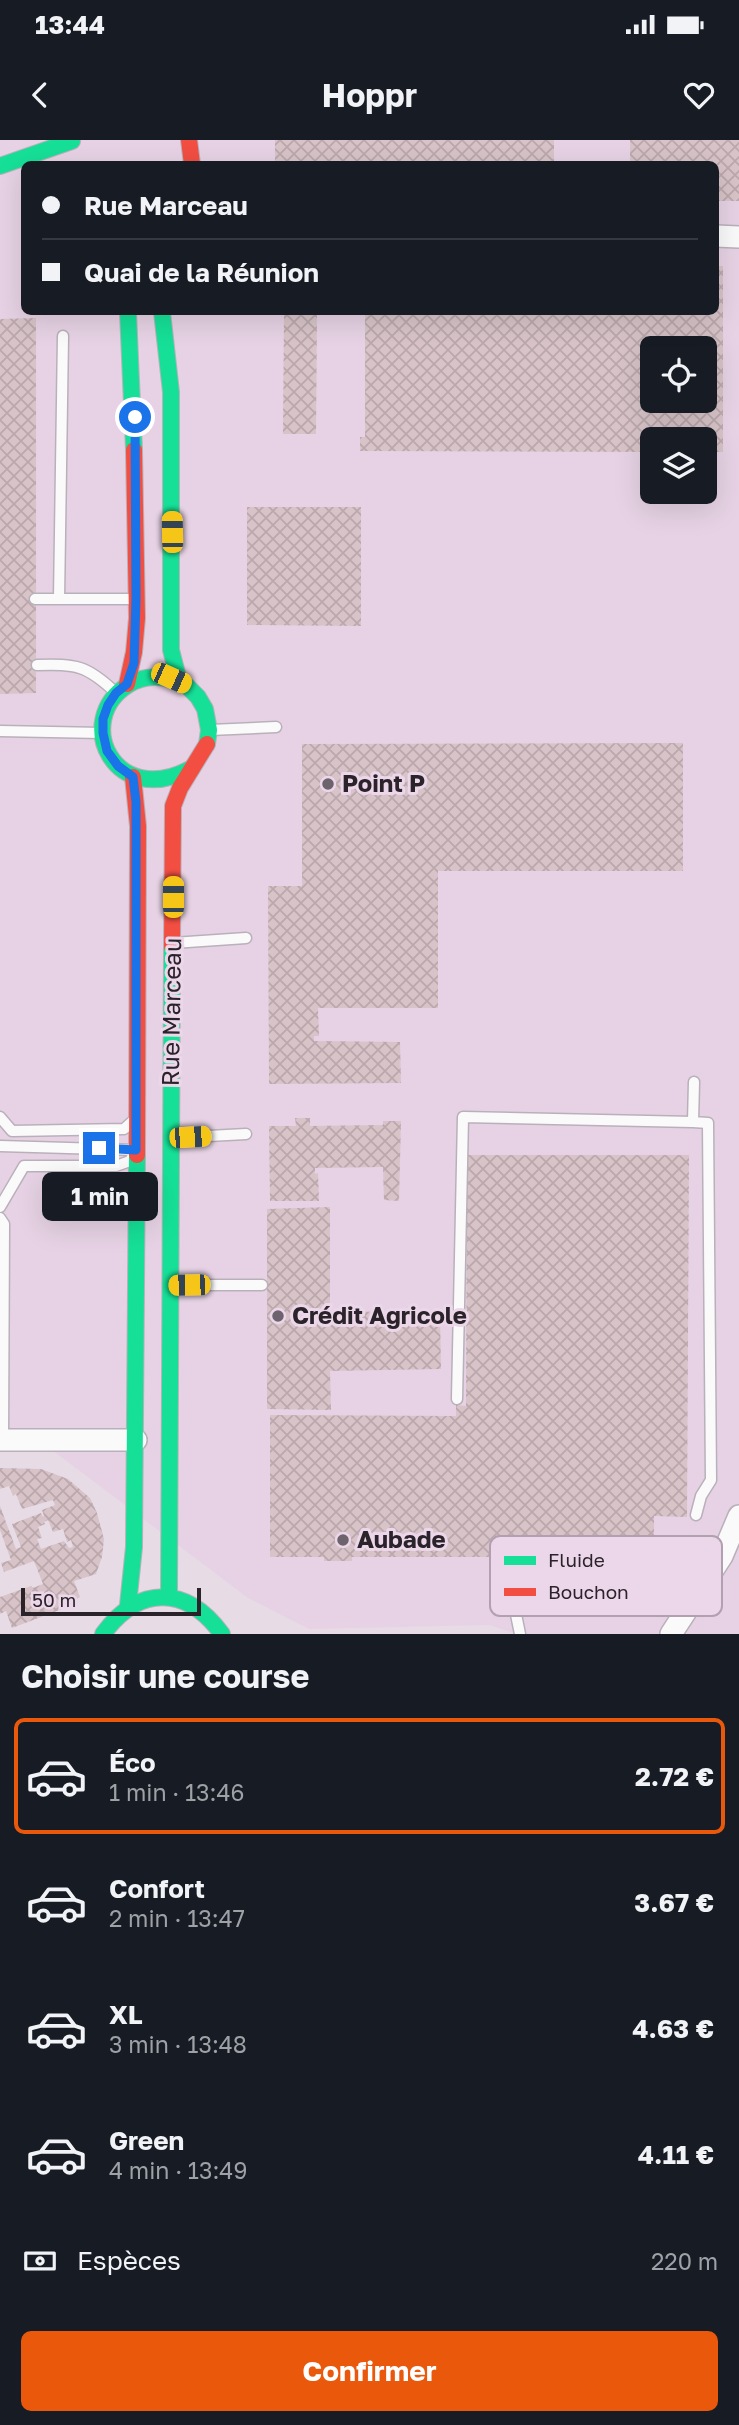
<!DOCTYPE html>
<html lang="fr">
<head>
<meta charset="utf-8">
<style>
	:root { --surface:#171b24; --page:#20242c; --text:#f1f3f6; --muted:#9ea1a6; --line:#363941; --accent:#ea580c }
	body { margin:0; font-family:"Golos Text",sans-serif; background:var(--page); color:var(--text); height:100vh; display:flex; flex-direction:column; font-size:26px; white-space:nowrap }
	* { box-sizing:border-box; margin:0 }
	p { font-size:23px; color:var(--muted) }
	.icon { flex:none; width:38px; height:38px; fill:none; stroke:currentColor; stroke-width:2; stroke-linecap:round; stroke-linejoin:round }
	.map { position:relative; height:1494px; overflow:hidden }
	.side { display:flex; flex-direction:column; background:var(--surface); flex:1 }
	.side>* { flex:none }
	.banner { position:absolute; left:21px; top:21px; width:698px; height:154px; border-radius:10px; box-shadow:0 7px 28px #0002; display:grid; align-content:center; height:154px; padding:0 21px; background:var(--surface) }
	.controls { position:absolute; left:640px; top:196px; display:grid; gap:14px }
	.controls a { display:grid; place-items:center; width:77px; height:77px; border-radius:10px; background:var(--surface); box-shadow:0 7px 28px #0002; font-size:35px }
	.scale { position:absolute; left:21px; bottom:18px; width:180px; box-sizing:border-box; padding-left:7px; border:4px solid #2b232a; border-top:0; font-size:19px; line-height:24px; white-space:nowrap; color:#2b232a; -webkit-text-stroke:5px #ecd6ea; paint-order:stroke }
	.end { position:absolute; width:32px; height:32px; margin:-16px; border:9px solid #1a73e8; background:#fff; box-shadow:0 0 0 4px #fff }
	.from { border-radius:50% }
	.bubble { position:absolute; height:49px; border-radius:10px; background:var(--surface); box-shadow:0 7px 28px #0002; font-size:23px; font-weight:700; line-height:49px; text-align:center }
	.car { position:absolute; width:21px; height:42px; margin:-21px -10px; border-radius:9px; box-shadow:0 0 5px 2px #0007; background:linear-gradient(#f5c518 24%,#345 0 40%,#f5c518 0 76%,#345 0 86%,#f5c518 0) }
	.banner b { display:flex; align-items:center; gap:24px; height:66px; font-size:26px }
	.banner b+b { border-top:2px solid var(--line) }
	.banner i { width:18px; height:18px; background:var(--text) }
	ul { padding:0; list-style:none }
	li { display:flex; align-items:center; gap:21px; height:116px; margin:0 14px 10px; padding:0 7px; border:4px solid transparent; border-radius:10px }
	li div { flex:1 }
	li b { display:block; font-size:26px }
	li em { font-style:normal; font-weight:700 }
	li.current { border-color:var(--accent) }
	li>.icon { width:63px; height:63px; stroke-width:1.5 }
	h2 { padding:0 21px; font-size:32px; line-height:84px }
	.pay { display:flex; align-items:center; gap:18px; height:77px; padding:0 21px; font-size:26px }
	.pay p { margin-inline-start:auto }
	.action { display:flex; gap:14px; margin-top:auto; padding:14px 21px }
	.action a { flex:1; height:80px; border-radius:10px; background:var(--accent); color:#fff; font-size:28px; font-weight:700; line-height:80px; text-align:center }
	.status { display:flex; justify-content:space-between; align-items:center; height:49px; padding:0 35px; background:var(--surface); direction:ltr }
	.status svg { height:19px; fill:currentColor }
	header { display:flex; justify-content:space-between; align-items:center; height:91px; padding:0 21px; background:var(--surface); font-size:32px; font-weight:700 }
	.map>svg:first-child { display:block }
	.built { fill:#e6d2e4; fill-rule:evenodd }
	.building { fill:url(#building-cross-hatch); fill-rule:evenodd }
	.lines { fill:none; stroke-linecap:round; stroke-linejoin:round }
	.lane-casing { stroke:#b9b1b9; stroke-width:13 }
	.street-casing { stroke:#b9b1b9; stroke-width:24 }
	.fast-casing { stroke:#b9b1b9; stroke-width:18 }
	.jam-casing { stroke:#b9b1b9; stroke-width:18 }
	.lane { stroke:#fbfafb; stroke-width:10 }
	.street { stroke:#fbfafb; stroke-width:21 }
	.fast { stroke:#16e098; stroke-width:16 }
	.jam { stroke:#f24e42; stroke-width:16 }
	.route { stroke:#1a73e8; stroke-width:9 }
	.poi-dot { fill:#6d636c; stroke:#ecd6ea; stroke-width:2.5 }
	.labels { text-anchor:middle; stroke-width:6; stroke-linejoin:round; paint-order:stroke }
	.poi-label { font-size:24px; font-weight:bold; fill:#2b232a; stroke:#ecd6ea; text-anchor:start }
	.street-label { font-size:24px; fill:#2b232a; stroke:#ecd6ea }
	.key { fill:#ecd6ea; stroke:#b2a0b0; stroke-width:2 }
	.key-label { font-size:19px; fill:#2b232a }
</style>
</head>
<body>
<div class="status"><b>13:44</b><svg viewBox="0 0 49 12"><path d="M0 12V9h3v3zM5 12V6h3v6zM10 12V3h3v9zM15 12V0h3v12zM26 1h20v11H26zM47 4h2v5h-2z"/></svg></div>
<header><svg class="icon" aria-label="back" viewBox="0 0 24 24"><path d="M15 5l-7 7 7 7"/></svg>Hoppr<svg class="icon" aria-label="heart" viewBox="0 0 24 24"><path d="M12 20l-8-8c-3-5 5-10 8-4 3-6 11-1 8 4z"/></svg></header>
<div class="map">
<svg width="739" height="1494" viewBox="0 0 739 1494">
	<defs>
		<pattern id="building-cross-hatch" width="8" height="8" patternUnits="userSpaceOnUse" patternTransform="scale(1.75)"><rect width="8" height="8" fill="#d8c4c8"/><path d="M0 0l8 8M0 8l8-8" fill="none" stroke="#baa8ac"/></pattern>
	</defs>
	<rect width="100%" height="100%" fill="#e7dbe6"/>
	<path class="built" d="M0,0H739V1494H516L490,1485L309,1489L248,1458L48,1307H0ZM24,24H716V172H24ZM653,208H705V261H653ZM653,299H705V352H653Z"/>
	<path class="building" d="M275,0H554V24H275Z
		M630,0H739V61H716V24H630Z
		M716,126H723V312H705V299H653V312L360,311V297H365V172H716ZM653,208H705V261H653Z
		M284,172H317L316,294H283Z
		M36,178V553L0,554V179Z
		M247,367H361V486L247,485Z
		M683,603V731H438V868H318L319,896H314V901L400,902L401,943L269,944L268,746H302V604Z
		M295,978H310V986L383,985V981H401L399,1061L384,1060L383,1027L315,1028V1034L318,1033L319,1061H270L269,986H296Z
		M467,1015H689L687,1377L654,1376V1411L496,1410V1417H352V1421H324V1417H270V1275L456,1276V1265L466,1266Z
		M330,1067V1172L440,1171L441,1229L330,1231L331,1270L267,1269V1069Z
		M0,1328L41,1329L68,1339L90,1358L97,1373L104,1399L102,1417L96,1434L74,1441L80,1457L62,1469L12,1488L6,1471L0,1474V1457L31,1446L33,1448L43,1444L34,1421L4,1432L1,1423L11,1420L0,1390V1366L16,1409L21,1407L12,1384L41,1373L43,1377L44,1376L42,1370L55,1365L53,1360L22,1369L16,1354L13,1356L9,1346L0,1349ZM48,1380L53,1392L63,1389L67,1402L71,1400L73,1407L69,1408L64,1401L41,1409L37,1399L42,1398L38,1387L45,1384L44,1382Z"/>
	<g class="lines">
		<g class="lane-casing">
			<path id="lane" d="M35,459H136
				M59,459L63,196
				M37,525C76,524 87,525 116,553
				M210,590L276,587
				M0,591L102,593
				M173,803L246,798
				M0,977L12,991L124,989L134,980
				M693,982L708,983L711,1340L701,1356L696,1375
				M171,998L246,994
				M0,1006L136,1010L130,1021L116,1026H24L0,1067
				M0,1078L4,1084L3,1300
				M171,1145H262
				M457,1259L463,977L693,982L694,942
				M510,1445L520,1494"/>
		</g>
		<g class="street-casing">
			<path id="street" d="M716,96L739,97
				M0,1300H136
				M671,1494L722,1416L739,1376"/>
		</g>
		<g class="fast-casing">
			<path id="fast" d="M0,26L72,1
				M128,172L134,310
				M162,172L171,252V510L178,537L198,557L205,569L209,590L207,604
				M185,545C166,536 147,533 128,545C72,580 114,671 192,628
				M169,1457L172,806
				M128,1465L134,1407L137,1015
				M103,1494C139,1445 186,1445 222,1494"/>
		</g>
		<g class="jam-casing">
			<path id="jam" d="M189,0L192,24
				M127,544L134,512L137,478L134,310
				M133,637L138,686L137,1015
				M172,806L173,666L180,648L207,604"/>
		</g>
		<use href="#lane" class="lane"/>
		<use href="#street" class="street"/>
		<use href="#fast" class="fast"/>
		<use href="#jam" class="jam"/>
	</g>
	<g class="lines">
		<path class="route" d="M99,1008L136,1010V662L133,637L118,626L107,611L103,593V579L108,565L116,553L127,544L134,523L136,459L135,277"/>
	</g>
	<g class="poi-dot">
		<circle cx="328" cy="644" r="7"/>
		<circle cx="278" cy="1176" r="7"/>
		<circle cx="343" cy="1400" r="7"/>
	</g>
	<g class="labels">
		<g class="poi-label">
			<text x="342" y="652">Point P</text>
			<text x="292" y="1184">Crédit Agricole</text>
			<text x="357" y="1408">Aubade</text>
		</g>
		<g class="street-label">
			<text transform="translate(172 872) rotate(-89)" y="8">Rue Marceau</text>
		</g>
	</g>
	<rect x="490" y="1396" width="232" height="80" rx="10" class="key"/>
	<rect x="504" y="1416" width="32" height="9" fill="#16e098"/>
	<rect x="504" y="1448" width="32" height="8" fill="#f24e42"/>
	<g class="key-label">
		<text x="548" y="1427">Fluide</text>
		<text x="548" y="1459">Bouchon</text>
	</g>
</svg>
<div class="controls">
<a><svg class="icon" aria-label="locate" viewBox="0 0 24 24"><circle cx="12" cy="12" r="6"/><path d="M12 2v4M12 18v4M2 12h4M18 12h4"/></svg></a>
<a><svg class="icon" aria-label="layers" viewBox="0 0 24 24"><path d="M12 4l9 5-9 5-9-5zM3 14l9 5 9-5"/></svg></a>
</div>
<div class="scale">50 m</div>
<i class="end from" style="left:135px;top:277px"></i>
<i class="end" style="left:99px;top:1008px"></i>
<div class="bubble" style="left:42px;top:1032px;width:116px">1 min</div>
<i class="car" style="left:172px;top:392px;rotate:359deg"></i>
<i class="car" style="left:171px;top:538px;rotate:114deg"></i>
<i class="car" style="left:173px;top:757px;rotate:0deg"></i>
<i class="car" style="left:190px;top:997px;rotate:87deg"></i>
<i class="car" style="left:189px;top:1145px;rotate:269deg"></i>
<div class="banner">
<b><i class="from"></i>Rue Marceau</b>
<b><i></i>Quai de la Réunion</b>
</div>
</div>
<section class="side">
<h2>Choisir une course</h2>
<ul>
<li class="current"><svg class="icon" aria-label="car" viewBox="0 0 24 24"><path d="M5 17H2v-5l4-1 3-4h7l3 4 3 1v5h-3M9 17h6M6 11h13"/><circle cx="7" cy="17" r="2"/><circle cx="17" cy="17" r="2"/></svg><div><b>Éco</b><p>1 min · 13:46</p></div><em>2.72 €</em></li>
<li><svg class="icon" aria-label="car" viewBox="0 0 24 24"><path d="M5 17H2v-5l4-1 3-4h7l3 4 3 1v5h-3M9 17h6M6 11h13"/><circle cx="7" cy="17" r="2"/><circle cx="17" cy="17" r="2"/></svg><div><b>Confort</b><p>2 min · 13:47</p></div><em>3.67 €</em></li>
<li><svg class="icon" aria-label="car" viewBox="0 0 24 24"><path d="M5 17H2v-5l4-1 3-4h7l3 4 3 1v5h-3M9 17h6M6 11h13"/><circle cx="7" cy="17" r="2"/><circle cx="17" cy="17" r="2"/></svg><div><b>XL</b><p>3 min · 13:48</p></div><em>4.63 €</em></li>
<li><svg class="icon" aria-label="car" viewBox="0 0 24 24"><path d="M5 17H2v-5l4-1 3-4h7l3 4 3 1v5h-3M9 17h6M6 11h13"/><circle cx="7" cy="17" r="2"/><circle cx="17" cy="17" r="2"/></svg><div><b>Green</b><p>4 min · 13:49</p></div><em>4.11 €</em></li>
</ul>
<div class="pay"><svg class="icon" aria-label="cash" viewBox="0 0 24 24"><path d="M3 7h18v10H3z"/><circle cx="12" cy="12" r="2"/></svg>Espèces<p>220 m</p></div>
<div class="action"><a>Confirmer</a></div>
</section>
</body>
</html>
